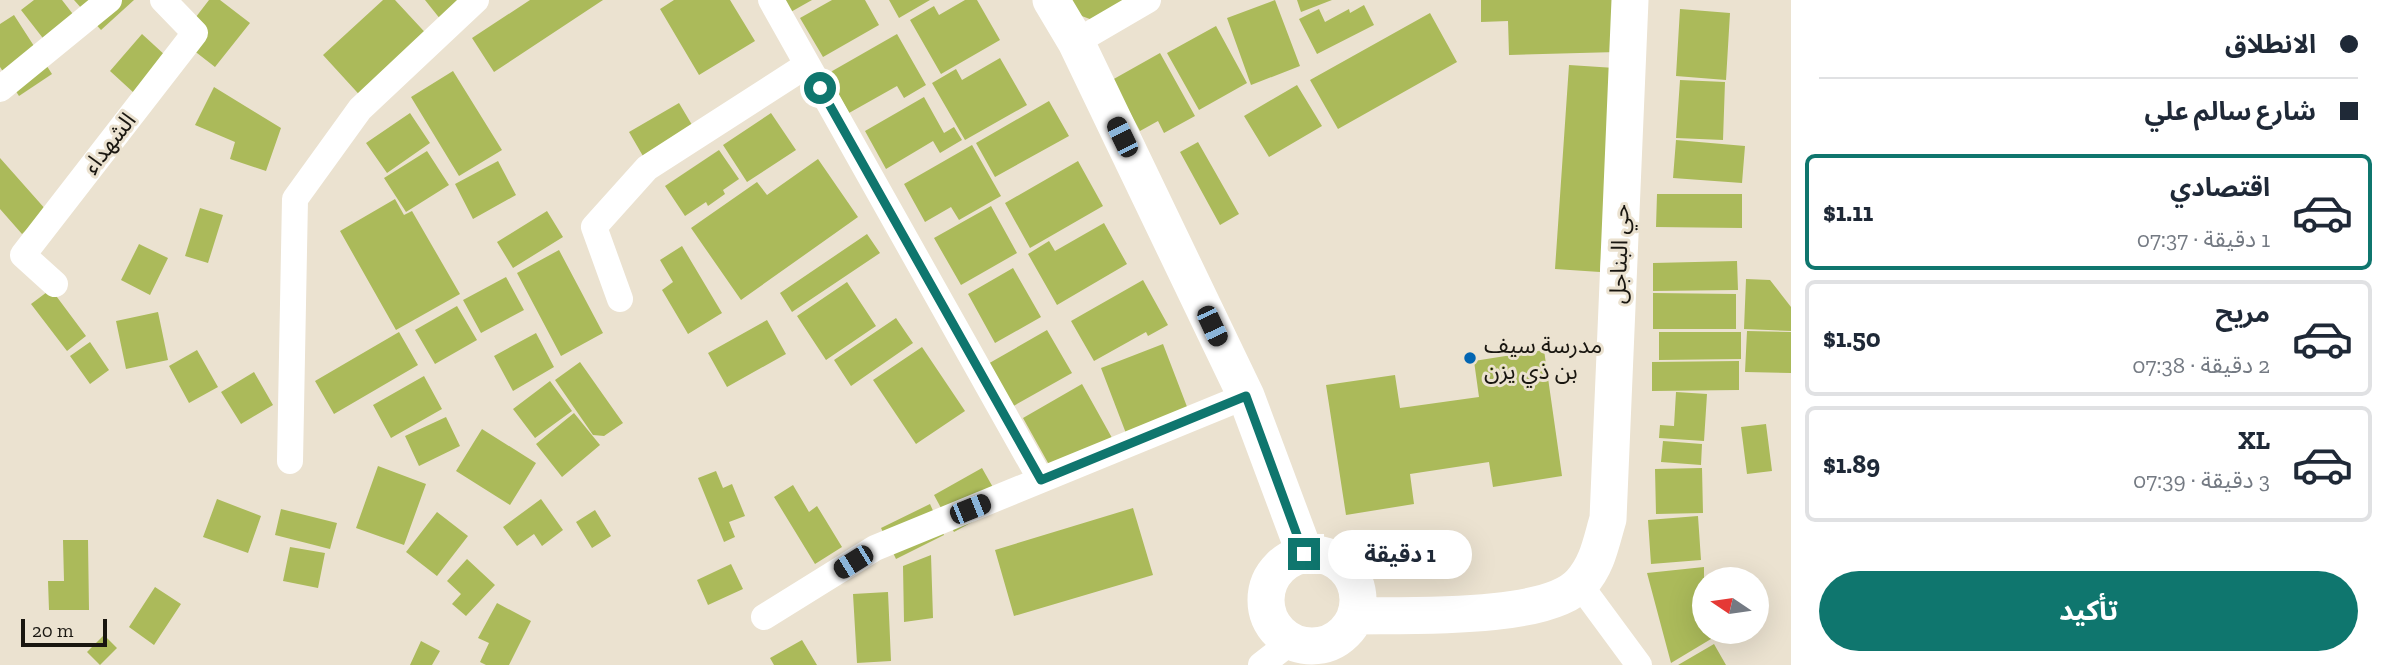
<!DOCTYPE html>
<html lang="ar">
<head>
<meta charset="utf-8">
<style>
	:root { --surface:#fff; --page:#f2f2f3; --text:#1f2937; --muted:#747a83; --line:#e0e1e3; --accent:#0f766e }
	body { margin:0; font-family:"Zilla Slab","Noto Sans Arabic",serif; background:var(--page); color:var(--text); direction:rtl; height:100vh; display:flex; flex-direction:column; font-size:26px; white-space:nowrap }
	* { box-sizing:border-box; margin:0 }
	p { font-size:23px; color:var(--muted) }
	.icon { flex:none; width:38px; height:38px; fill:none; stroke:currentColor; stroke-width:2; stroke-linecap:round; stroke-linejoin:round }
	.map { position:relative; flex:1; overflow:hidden; direction:ltr }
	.side { display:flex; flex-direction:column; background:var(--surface); width:595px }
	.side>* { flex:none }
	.top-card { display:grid; align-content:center; height:154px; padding:0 28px; background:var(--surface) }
	.needle { width:46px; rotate:283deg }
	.controls { position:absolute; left:1692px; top:567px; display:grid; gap:14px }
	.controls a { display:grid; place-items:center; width:77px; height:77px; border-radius:50%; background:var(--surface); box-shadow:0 7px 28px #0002; font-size:35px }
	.scale { position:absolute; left:21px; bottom:18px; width:86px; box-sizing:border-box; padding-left:7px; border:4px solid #191610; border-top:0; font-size:19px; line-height:24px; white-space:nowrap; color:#191610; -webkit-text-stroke:5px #ebe2d0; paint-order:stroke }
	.end { position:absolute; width:32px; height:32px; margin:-16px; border:9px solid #0f766e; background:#fff; box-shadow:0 0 0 4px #fff }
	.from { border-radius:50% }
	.bubble { position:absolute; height:49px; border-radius:24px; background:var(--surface); box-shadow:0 7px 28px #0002; font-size:23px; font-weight:700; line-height:49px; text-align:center; direction:rtl }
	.car { position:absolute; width:21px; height:42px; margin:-21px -10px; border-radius:9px; box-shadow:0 0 5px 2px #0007; background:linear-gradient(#222 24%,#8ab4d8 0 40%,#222 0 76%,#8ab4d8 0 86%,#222 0) }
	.top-card b { display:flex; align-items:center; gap:24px; height:66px; font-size:26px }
	.top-card b+b { border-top:2px solid var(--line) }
	.top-card i { width:18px; height:18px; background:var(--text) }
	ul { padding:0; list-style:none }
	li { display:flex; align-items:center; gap:21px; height:116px; margin:0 14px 10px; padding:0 14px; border:4px solid var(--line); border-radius:10px }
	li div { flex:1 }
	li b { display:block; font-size:26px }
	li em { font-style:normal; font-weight:700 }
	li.active { border-color:var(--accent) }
	li>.icon { width:63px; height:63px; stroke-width:1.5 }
	.primary-button { display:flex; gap:14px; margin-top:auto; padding:14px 28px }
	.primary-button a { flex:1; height:80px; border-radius:42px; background:var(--accent); color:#fff; font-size:28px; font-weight:700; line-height:80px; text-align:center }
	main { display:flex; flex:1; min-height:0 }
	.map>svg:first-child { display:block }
	.building { fill:#abba5a }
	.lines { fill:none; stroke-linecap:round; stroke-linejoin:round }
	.street { stroke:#fff; stroke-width:26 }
	.secondary { stroke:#fff; stroke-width:37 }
	.route { stroke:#0f766e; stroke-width:9 }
	.poi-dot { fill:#0265b2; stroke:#ebe2d0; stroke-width:2.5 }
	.labels { text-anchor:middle; stroke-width:6; stroke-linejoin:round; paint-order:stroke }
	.street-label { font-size:23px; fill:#191610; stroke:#ebe2d0 }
	.poi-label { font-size:23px; fill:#191610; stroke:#ebe2d0; text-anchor:start }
</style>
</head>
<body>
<main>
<section class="side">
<div class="top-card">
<b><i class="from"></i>الانطلاق</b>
<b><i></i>شارع سالم علي</b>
</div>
<ul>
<li class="active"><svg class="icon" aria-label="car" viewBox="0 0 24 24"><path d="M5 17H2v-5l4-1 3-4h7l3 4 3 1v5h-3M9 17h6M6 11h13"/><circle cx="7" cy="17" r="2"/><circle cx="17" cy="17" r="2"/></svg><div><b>اقتصادي</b><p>1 دقيقة · 07:37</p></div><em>$1.11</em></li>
<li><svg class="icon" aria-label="car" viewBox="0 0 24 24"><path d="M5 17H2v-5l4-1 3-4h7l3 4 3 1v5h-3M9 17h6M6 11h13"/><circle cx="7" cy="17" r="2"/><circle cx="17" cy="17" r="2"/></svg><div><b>مريح</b><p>2 دقيقة · 07:38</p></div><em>$1.50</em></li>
<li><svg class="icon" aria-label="car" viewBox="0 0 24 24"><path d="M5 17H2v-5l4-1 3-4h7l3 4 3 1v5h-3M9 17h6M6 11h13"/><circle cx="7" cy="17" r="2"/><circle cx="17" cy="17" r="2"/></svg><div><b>XL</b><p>3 دقيقة · 07:39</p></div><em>$1.89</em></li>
</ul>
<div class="primary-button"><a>تأكيد</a></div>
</section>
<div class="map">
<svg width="1791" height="665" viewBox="0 0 1791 665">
	<rect width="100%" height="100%" fill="#ebe2d0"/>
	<path class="building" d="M34,0H62L86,31L56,55L21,10Z
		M74,0H134L101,30Z
		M209,0H220L250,23L215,67L179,39Z
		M383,0H395L433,41L366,102L323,55Z
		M425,0H464L441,20Z
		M530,0H603L494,72L472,38Z
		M674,0H730L755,41L699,75L660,9Z
		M781,0H812L789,13Z
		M832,0H865L879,25L823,57L800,18Z
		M889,0H930L899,18Z
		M965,0H977L1000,40L941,74L910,20L934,6L939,15Z
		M1061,0H1124L1098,22L1068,11Z
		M1275,0L1300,66L1251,85L1227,18Z
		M1297,0H1332L1301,12Z
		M1481,0H1615L1617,52L1509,55L1508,21L1481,22Z
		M1364,5L1374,25L1317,54L1299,19L1319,9L1325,22L1349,9L1350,13Z
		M1680,9L1730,13L1726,80L1676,76Z
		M1430,13L1457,62L1338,129L1310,80Z
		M14,15L52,74L19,96L0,67V24Z
		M1216,26L1247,83L1199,110L1167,53Z
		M142,34L178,67L146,104L110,71Z
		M897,34L926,85L904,98L897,86L849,113L827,74Z
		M1160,53L1195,116L1164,133L1158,121L1140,131L1112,80Z
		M1000,58L1027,105L965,140L932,83L956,69L962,80Z
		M1569,65L1615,68L1600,272L1555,269Z
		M453,71L502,150L459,176L411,97Z
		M1680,80L1725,82L1723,140L1676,138Z
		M1297,85L1322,126L1269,157L1244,116Z
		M214,87L281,128L266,171L230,159L235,142L195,125Z
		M924,97L944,133L954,127L962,140L940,153L933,141L886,169L865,131Z
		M1049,101L1069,136L995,177L976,143Z
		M679,103L704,145L654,175L629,132Z
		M410,113L430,143L387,173L366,143Z
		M771,113L796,150L747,182L723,145Z
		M1676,140L1745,146L1742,183L1673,178Z
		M1198,142L1239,214L1220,225L1180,152Z
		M972,145L1001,196L959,220L951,207L925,222L904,184Z
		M719,150L739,179L723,190L725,194L708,206L706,202L685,216L665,186Z
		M427,151L449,185L406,212L384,178Z
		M0,158L47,211L22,234L0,209Z
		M818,159L858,217L741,300L691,228L757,182L767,195Z
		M498,161L516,195L473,219L455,184Z
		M1078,161L1103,206L1030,248L1005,203Z
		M1657,194H1742V228L1656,227Z
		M395,199L404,215L412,211L460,294L396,330L340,231Z
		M991,206L1017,253L961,285L934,238Z
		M200,208L223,215L208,263L185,256Z
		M547,211L563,237L513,268L497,242Z
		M1104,223L1127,264L1057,305L1028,254L1049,241L1055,251Z
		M867,234L880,253L792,312L780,293Z
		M139,244L168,258L150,295L121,280Z
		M682,246L722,313L688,334L662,290L673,282L660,260Z
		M559,250L603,333L561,356L517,273Z
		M1737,261L1738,290L1653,291V263Z
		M1013,268L1041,317L995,343L968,294Z
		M506,277L524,310L481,333L463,300Z
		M1746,279L1770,280L1791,307V331L1744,329Z
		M1143,280L1168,325L1148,336L1146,332L1094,361L1071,321Z
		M847,282L876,326L826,360L797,316Z
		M51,289L86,336L67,351L31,304Z
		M1653,293L1736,294V329H1653Z
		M457,306L477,340L435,364L415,330Z
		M158,312L168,360L126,369L116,321Z
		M896,318L913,343L851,386L834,360Z
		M767,320L786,354L727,387L708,353Z
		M1047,330L1072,373L1010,408L986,365Z
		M1747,331L1791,332V373L1745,372Z
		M399,332L418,365L334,414L315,381Z
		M1659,332H1741V359L1659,360Z
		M536,333L554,367L513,391L494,356Z
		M90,342L109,370L90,384L70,356Z
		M1163,344L1194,425L1132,449L1101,368Z
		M922,347L965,411L916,444L873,380Z
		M197,350L218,387L189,403L169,366Z
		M1544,350L1562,476L1493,487L1489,462L1410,474L1414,504L1346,515L1326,385L1395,375L1400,408L1479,397L1474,361Z
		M1739,361V390L1652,391V362Z
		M580,362L623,423L604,436L593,435L555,380Z
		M254,372L273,405L241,424L221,392Z
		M424,376L442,409L391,438L373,405Z
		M550,381L572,411L535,438L513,409Z
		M1082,384L1116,445L1057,479L1023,418Z
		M1676,392L1707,394L1704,441L1659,438L1660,425L1674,426Z
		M574,413L600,445L562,477L536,444Z
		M446,417L460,446L419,466L405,436Z
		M1766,424L1772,471L1747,474L1741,427Z
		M482,429L536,463L510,505L456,471Z
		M1663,441L1702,444L1701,465L1661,462Z
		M378,466L426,484L404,545L356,528Z
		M982,468L1003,505L954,532L934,495Z
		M1702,468L1703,513L1656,514L1655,469Z
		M716,471L723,488L732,484L745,516L729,522L735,537L724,542L698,478Z
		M793,485L809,512L817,506L842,547L815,564L774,497Z
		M217,499L261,516L248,553L203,537Z
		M541,499L563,530L542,546L534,534L517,546L503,527Z
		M930,504L944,535L896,559L881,528Z
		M1133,508L1153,575L1014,616L995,550Z
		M281,509L337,523L330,549L275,535Z
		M595,510L611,536L592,548L576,522Z
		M437,512L468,536L437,576L406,552Z
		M1698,516L1701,560L1651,564L1648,520Z
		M63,540H88L89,610H49L48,581H64Z
		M290,547L325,553L318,588L283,581Z
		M931,555L933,618L904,622L903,566Z
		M467,559L495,585L466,616L452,604L461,594L447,581Z
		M731,564L743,589L708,605L697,580Z
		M1704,567V632H1710L1711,639L1671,663L1647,573Z
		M155,587L181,604L154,645L129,627Z
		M888,592L891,661L857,663L853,594Z
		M497,603L531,621L509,665H486L480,662L489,643L478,638Z
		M104,635L117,648L100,665L87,652Z
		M802,640L817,665H774L770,658Z
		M421,641L440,651L432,665H410Z
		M1714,644L1726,665H1678Z"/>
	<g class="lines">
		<path class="street" d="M771,0L1041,480
			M1076,42L1148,0
			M0,89L109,0
			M55,284L23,255L195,33L163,0
			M620,299L594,227L647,168L807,65
			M290,461L295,199L360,109L476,0
			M1580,585L1639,665
			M764,617L875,548L1246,396
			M1261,665L1292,641"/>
		<path class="secondary" d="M1051,0L1076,42L1246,396L1305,554
			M1266 600a46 46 0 1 1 92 0a46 46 0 1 1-92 0Z
			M1356,616C1406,615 1548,621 1581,583C1598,564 1601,542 1608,519L1630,0"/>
	</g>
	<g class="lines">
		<path class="route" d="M820,88L1041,480L1246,396L1304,554"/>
	</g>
	<circle class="poi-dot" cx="1470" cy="358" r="7"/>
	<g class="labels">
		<g class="street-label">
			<text transform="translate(109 143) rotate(-52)" y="8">الشهداء</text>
			<text transform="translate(1619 254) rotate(-88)" y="8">حي البناجل</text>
		</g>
		<g class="poi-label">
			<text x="1484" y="353">مدرسة سيف<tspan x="1484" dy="26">بن ذي يزن</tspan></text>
		</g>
	</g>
</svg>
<div class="controls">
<a><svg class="needle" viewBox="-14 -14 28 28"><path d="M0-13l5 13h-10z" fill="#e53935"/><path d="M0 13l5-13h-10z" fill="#747a83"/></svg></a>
</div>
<div class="scale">20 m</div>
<i class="end from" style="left:820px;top:88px"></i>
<i class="end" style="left:1304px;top:554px"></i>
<div class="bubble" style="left:1328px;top:530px;width:144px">1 دقيقة</div>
<i class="car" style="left:1122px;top:137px;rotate:334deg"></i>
<i class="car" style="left:1212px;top:326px;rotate:155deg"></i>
<i class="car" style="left:970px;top:509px;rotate:68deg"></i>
<i class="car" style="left:853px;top:562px;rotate:238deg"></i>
</div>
</main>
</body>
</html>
